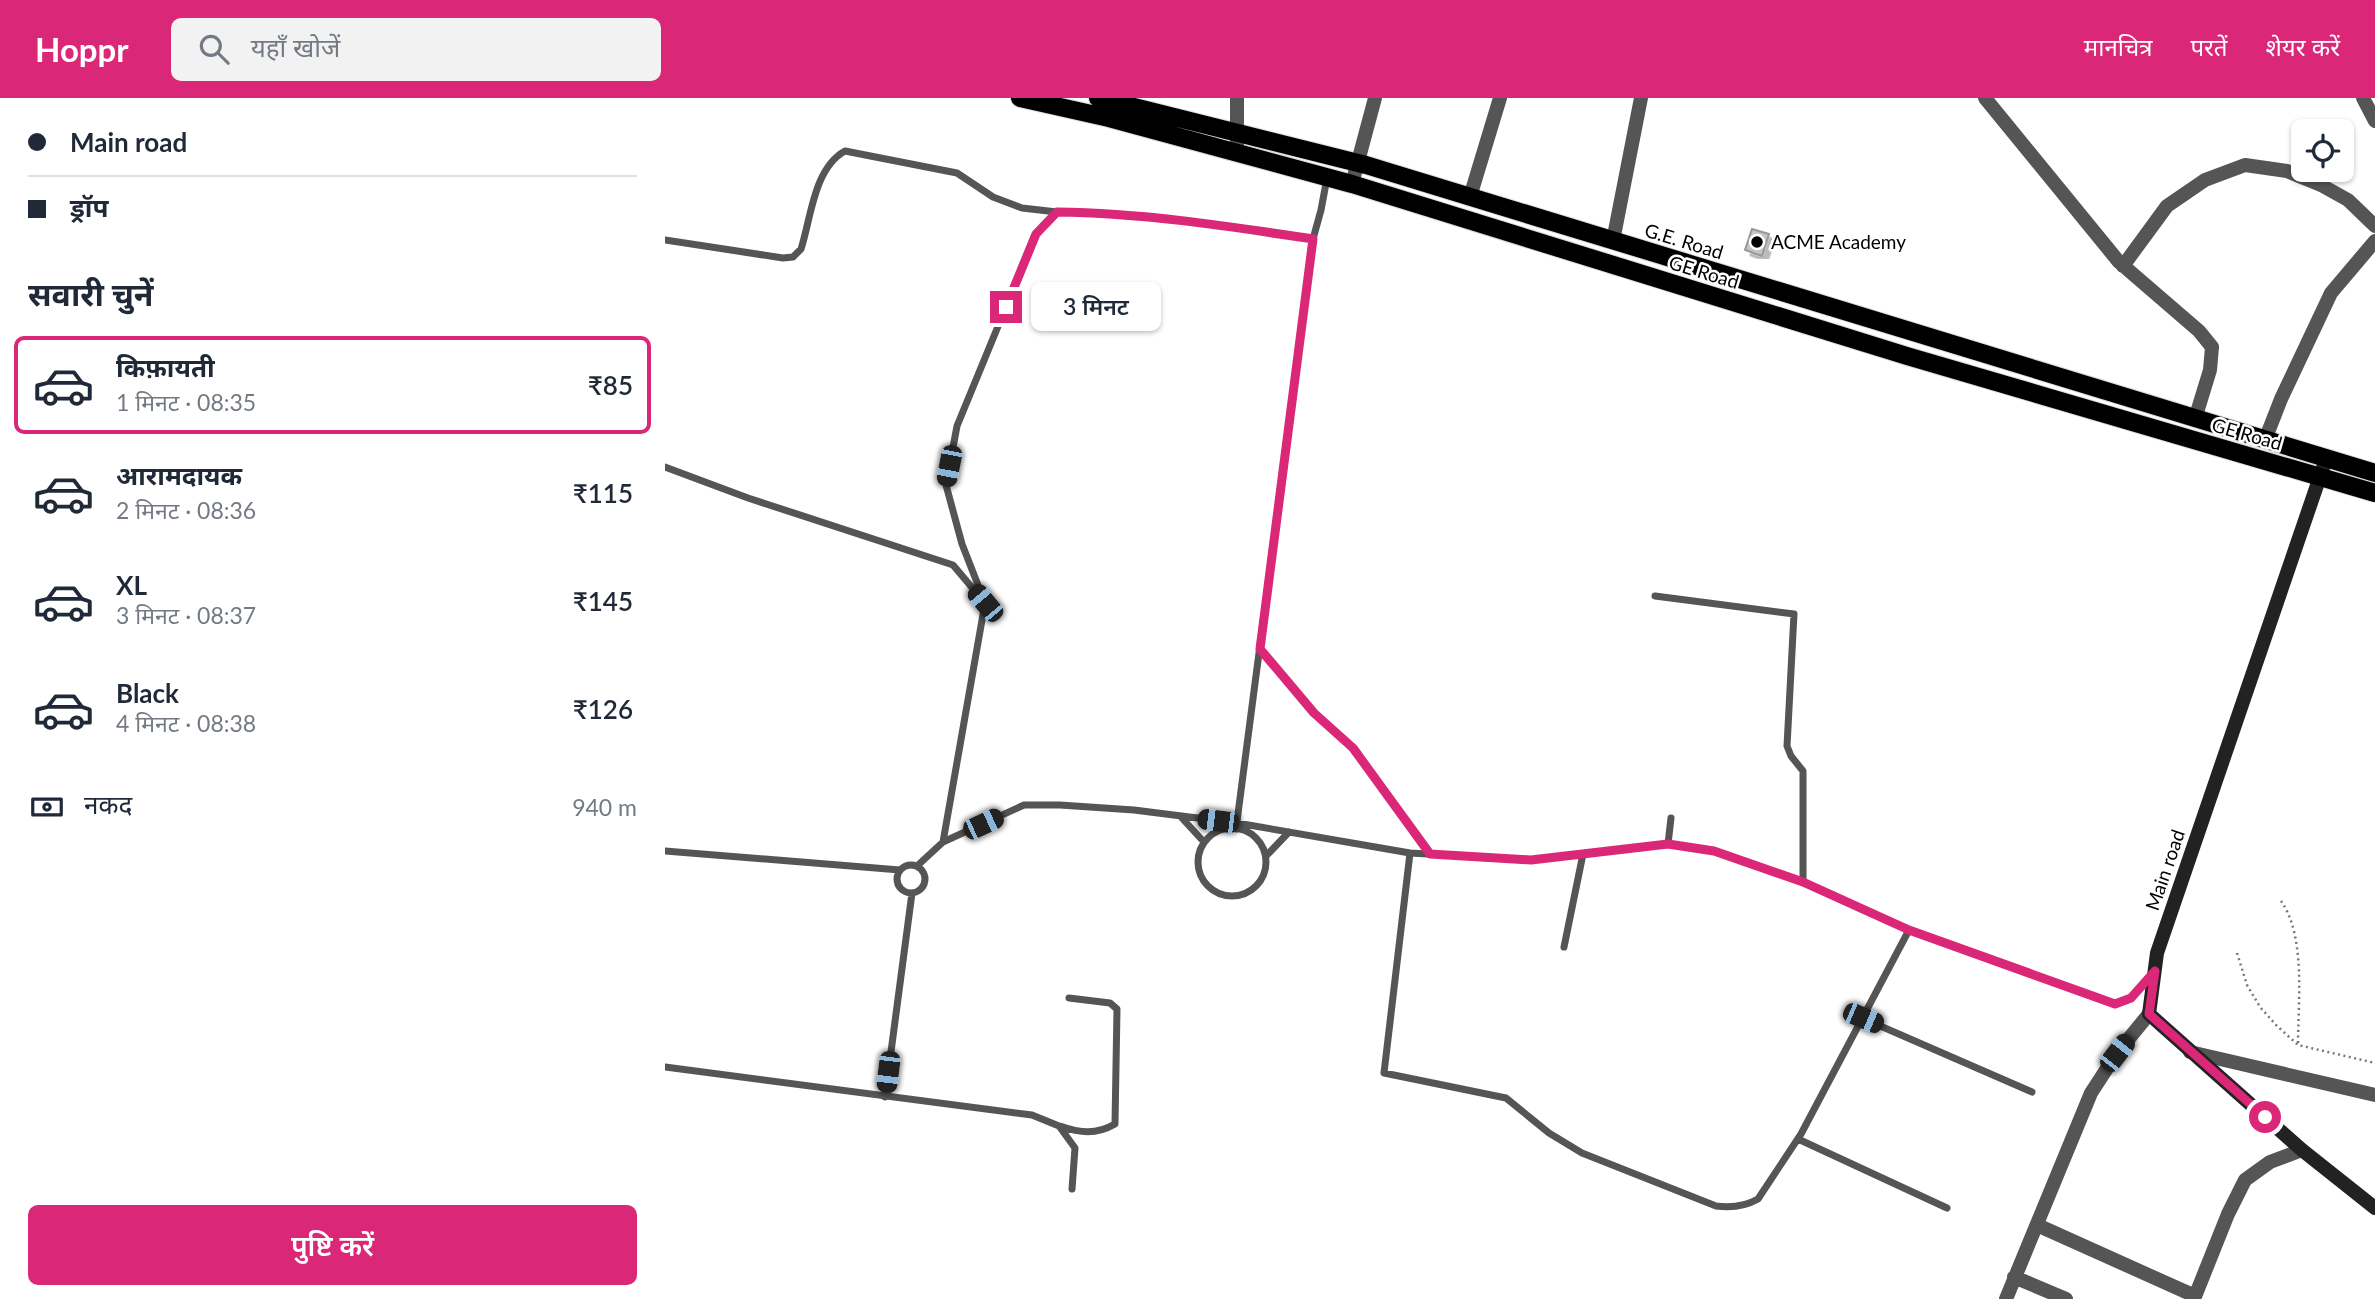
<!DOCTYPE html>
<html lang="hi">
<head>
<meta charset="utf-8">
<style>
	:root { --surface:#fff; --page:#f2f2f3; --text:#1f2937; --muted:#747a83; --line:#e0e1e3; --accent:#db2777 }
	body { margin:0; font-family:Lato,"Noto Sans Devanagari",sans-serif; background:var(--page); color:var(--text); height:100vh; display:flex; flex-direction:column; font-size:26px; white-space:nowrap }
	* { box-sizing:border-box; margin:0 }
	p { font-size:23px; color:var(--muted) }
	.icon { flex:none; width:38px; height:38px; fill:none; stroke:currentColor; stroke-width:2; stroke-linecap:round; stroke-linejoin:round }
	.map { position:relative; flex:1; overflow:hidden }
	.sheet { display:flex; flex-direction:column; background:var(--surface); width:665px }
	.sheet>* { flex:none }
	.banner { display:grid; align-content:center; height:154px; padding:0 28px; background:var(--surface) }
	.fabs { position:absolute; left:1626px; top:21px; display:grid; gap:14px }
	.fabs a { display:grid; place-items:center; width:63px; height:63px; border-radius:10px; background:var(--surface); box-shadow:0 2px 5px #0004; font-size:35px }
	.end { position:absolute; width:32px; height:32px; margin:-16px; border:9px solid #db2777; background:#fff; box-shadow:0 0 0 4px #fff }
	.from { border-radius:50% }
	.bubble { position:absolute; height:49px; border-radius:10px; background:var(--surface); box-shadow:0 2px 5px #0004; font-size:23px; font-weight:600; line-height:49px; text-align:center }
	.car { position:absolute; width:21px; height:42px; margin:-21px -10px; border-radius:9px; box-shadow:0 0 5px 2px #0007; background:linear-gradient(#222 24%,#8ab4d8 0 40%,#222 0 76%,#8ab4d8 0 86%,#222 0) }
	.banner b { display:flex; align-items:center; gap:24px; height:66px; font-size:26px }
	.banner b+b { border-top:2px solid var(--line) }
	.banner i { width:18px; height:18px; background:var(--text) }
	ul { padding:0; list-style:none }
	li { display:flex; align-items:center; gap:21px; height:98px; margin:0 14px 10px; padding:0 14px; border:4px solid transparent; border-radius:10px }
	li div { flex:1 }
	li b { display:block; font-size:26px }
	li em { font-style:normal; font-weight:600 }
	li.on { border-color:var(--accent) }
	li>.icon { width:63px; height:63px; stroke-width:1.5 }
	h2 { padding:0 28px; font-size:32px; line-height:84px }
	.pay { display:flex; align-items:center; gap:18px; height:77px; padding:0 28px; font-size:26px }
	.pay p { margin-inline-start:auto }
	.cta { display:flex; gap:14px; margin-top:auto; padding:14px 28px }
	.cta a { flex:1; height:80px; border-radius:10px; background:var(--accent); color:#fff; font-size:28px; font-weight:600; line-height:80px; text-align:center }
	header { display:flex; align-items:center; gap:42px; box-sizing:border-box; height:98px; padding:0 35px; background:var(--accent); color:#fff }
	header strong { font-size:33px }
	nav { display:flex; gap:38px; margin-inline-start:auto; font-size:24px }
	.search { width:490px; height:63px; background:var(--page); display:flex; align-items:center; gap:18px; box-sizing:border-box; padding:0 24px; border-radius:10px; color:var(--muted); font-size:26px }
	main { display:flex; flex:1; min-height:0 }
	.map>svg:first-child { display:block }
	.building { fill:#c4c4c4; stroke:#999; stroke-width:2; filter:url(#shadow) }
	.lines { fill:none; stroke-linecap:round; stroke-linejoin:round }
	.primary-casing { stroke:#dbdbdb; stroke-width:20 }
	.path { stroke:#777; stroke-width:2.5; stroke-dasharray:2 3.5; stroke-linecap:butt }
	.lane { stroke:#555; stroke-width:7 }
	.street { stroke:#555; stroke-width:14 }
	.secondary { stroke:#222; stroke-width:14 }
	.primary { stroke:#000; stroke-width:18 }
	.route { stroke:#db2777; stroke-width:9 }
	.poi-dot { fill:#000; stroke:#fff; stroke-width:2.5 }
	.labels { text-anchor:middle; stroke-width:5; stroke-linejoin:round; paint-order:stroke }
	.street-label { font-size:19px; fill:#000; stroke:#fff }
	.poi-label { font-size:19px; fill:#000; stroke:#fff; text-anchor:start }
</style>
</head>
<body>
<header>
<strong>Hoppr</strong>
<div class="search"><svg class="icon" aria-label="search" viewBox="0 0 24 24"><circle cx="10" cy="10" r="6"/><path d="M15 15l6 6"/></svg>यहाँ खोजें</div>
<nav><a>मानचित्र</a><a>परतें</a><a>शेयर करें</a></nav>
</header>
<main>
<section class="sheet">
<div class="banner">
<b><i class="from"></i>Main road</b>
<b><i></i>ड्रॉप</b>
</div>
<h2>सवारी चुनें</h2>
<ul>
<li class="on"><svg class="icon" aria-label="car" viewBox="0 0 24 24"><path d="M5 17H2v-5l4-1 3-4h7l3 4 3 1v5h-3M9 17h6M6 11h13"/><circle cx="7" cy="17" r="2"/><circle cx="17" cy="17" r="2"/></svg><div><b>किफ़ायती</b><p>1 मिनट · 08:35</p></div><em>₹85</em></li>
<li><svg class="icon" aria-label="car" viewBox="0 0 24 24"><path d="M5 17H2v-5l4-1 3-4h7l3 4 3 1v5h-3M9 17h6M6 11h13"/><circle cx="7" cy="17" r="2"/><circle cx="17" cy="17" r="2"/></svg><div><b>आरामदायक</b><p>2 मिनट · 08:36</p></div><em>₹115</em></li>
<li><svg class="icon" aria-label="car" viewBox="0 0 24 24"><path d="M5 17H2v-5l4-1 3-4h7l3 4 3 1v5h-3M9 17h6M6 11h13"/><circle cx="7" cy="17" r="2"/><circle cx="17" cy="17" r="2"/></svg><div><b>XL</b><p>3 मिनट · 08:37</p></div><em>₹145</em></li>
<li><svg class="icon" aria-label="car" viewBox="0 0 24 24"><path d="M5 17H2v-5l4-1 3-4h7l3 4 3 1v5h-3M9 17h6M6 11h13"/><circle cx="7" cy="17" r="2"/><circle cx="17" cy="17" r="2"/></svg><div><b>Black</b><p>4 मिनट · 08:38</p></div><em>₹126</em></li>
</ul>
<div class="pay"><svg class="icon" aria-label="cash" viewBox="0 0 24 24"><path d="M3 7h18v10H3z"/><circle cx="12" cy="12" r="2"/></svg>नकद<p>940 m</p></div>
<div class="cta"><a>पुष्टि करें</a></div>
</section>
<div class="map">
<svg width="1710" height="1201" viewBox="0 0 1710 1201">
	<defs>
		<filter id="shadow"><feDropShadow dx="5.5" dy="5.5" stdDeviation="0" flood-color="#0004"/></filter>
	</defs>
	<rect width="100%" height="100%" fill="#fff"/>
	<path class="building" d="M1087,131L1104,136L1097,158L1080,152Z"/>
	<g class="lines">
		<g class="primary-casing">
			<path id="primary" d="M355,0L444,20L687,86L1242,258L1710,395
				M433,0L701,67L1710,375"/>
		</g>
		<path class="path" d="M1616,803C1641,838 1633,904 1633,947
			M1572,855L1582,887L1595,909L1611,927L1633,947L1710,965"/>
		<path class="lane" d="M0,142L118,160L128,159L136,151C146,120 149,70 180,53L292,75L328,99L357,110L392,114
			M0,369L83,400L288,467L315,499
			M990,498L1129,516L1122,648L1126,658L1138,673V784
			M595,551L649,615L688,650L765,756
			M516,719L539,744
			M533 764a34 34 0 1 1 68 0a34 34 0 1 1-68 0Z
			M571,731L648,141L656,112L662,80
			M278,744L359,707H395L469,712L572,725L745,755L719,975L841,1000L884,1035L917,1055L1051,1108C1066,1110 1079,1109 1093,1101L1136,1036L1244,832
			M1003,746L1006,720
			M0,753L235,772
			M745,755L866,762L1003,746L1049,753L1138,784L1244,832L1450,906L1466,900L1487,876
			M601,758L624,734
			M232 781a14 14 0 1 1 28 0a14 14 0 1 1-28 0Z
			M252,768L278,744L320,505L297,446L281,387L292,328L371,136L392,114C479,115 562,128 648,141
			M899,849L918,756
			M1197,920L1367,994
			M0,969L367,1017L394,1028L410,1050L407,1091
			M220,999L247,795
			M395,1028C415,1035 431,1037 450,1026L452,911L445,905L404,900
			M1133,1041L1282,1110"/>
		<path class="street" d="M1320,0L1454,164L1534,233L1547,249L1545,272L1530,321
			M1698,0L1710,23
			M572,55V0
			M687,86L710,0
			M805,99L835,0
			M948,143L976,0
			M1458,168L1502,108L1540,82L1580,67L1622,73L1656,87L1683,102L1710,128
			M1600,342L1616,301L1666,195L1710,143
			M1525,954L1710,997
			M1372,1127L1530,1198
			M1349,1179L1401,1201
			M1341,1201L1426,995L1452,955L1484,916
			M1529,1201L1563,1116L1580,1082L1605,1064L1637,1052"/>
		<path class="secondary" d="M1661,361L1492,855L1484,916L1637,1052L1710,1110"/>
		<use href="#primary" class="primary"/>
	</g>
	<g class="lines">
		<path class="route" d="M341,209L371,136L392,114C478,115 562,128 648,141L595,551L649,615L688,650L765,756L866,762L1003,746L1049,753L1138,784L1244,832L1450,906L1466,900L1490,873L1484,916L1600,1019"/>
	</g>
	<circle class="poi-dot" cx="1092" cy="144" r="7"/>
	<g class="labels">
		<g class="street-label">
			<text transform="translate(1019 143) rotate(17)" y="7">G.E. Road</text>
			<text transform="translate(1039 174) rotate(17)" y="7">GE Road</text>
			<text transform="translate(1582 336) rotate(16)" y="7">GE Road</text>
			<text transform="translate(1500 772) rotate(-71)" y="7">Main road</text>
		</g>
		<g class="poi-label">
			<text x="1106" y="151">ACME Academy</text>
		</g>
	</g>
</svg>
<div class="fabs">
<a><svg class="icon" aria-label="locate" viewBox="0 0 24 24"><circle cx="12" cy="12" r="6"/><path d="M12 2v4M12 18v4M2 12h4M18 12h4"/></svg></a>
</div>
<i class="end from" style="left:1600px;top:1019px"></i>
<i class="end" style="left:341px;top:209px"></i>
<div class="bubble" style="left:366px;top:184px;width:130px">3 मिनट</div>
<i class="car" style="left:284px;top:368px;rotate:191deg"></i>
<i class="car" style="left:320px;top:505px;rotate:320deg"></i>
<i class="car" style="left:553px;top:723px;rotate:277deg"></i>
<i class="car" style="left:318px;top:726px;rotate:65deg"></i>
<i class="car" style="left:1198px;top:920px;rotate:113deg"></i>
<i class="car" style="left:1452px;top:955px;rotate:38deg"></i>
<i class="car" style="left:223px;top:974px;rotate:187deg"></i>
</div>
</main>
</body>
</html>
